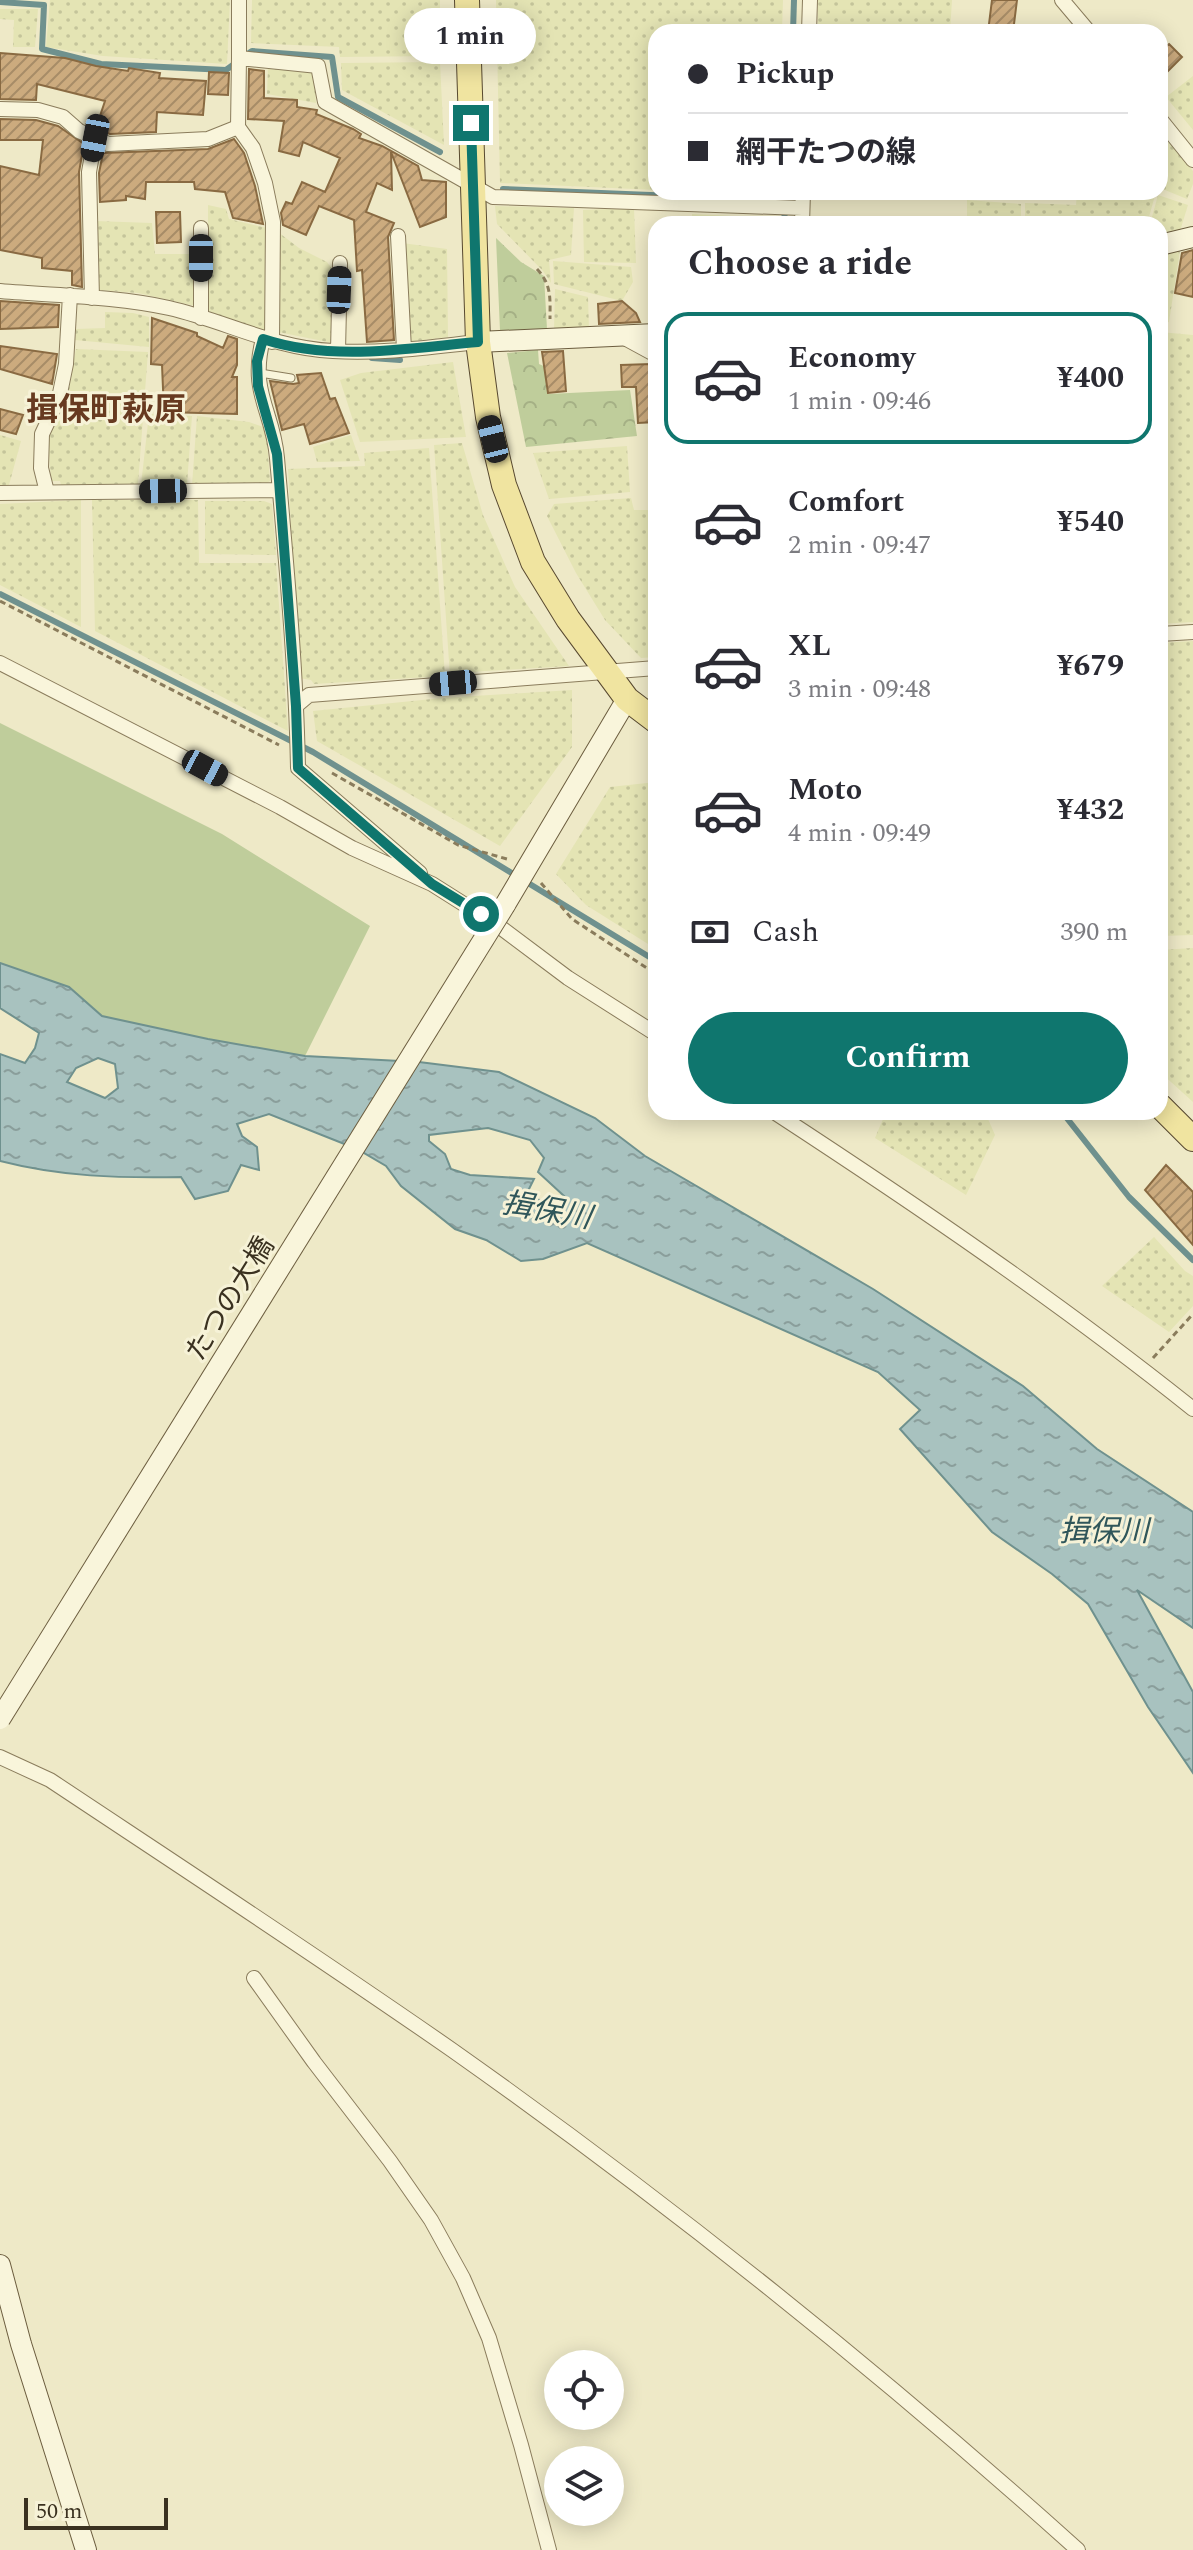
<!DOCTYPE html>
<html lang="en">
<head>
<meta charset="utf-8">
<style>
	:root { --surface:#fff; --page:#f2f2f3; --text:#2b2b33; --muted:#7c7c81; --line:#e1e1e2; --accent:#0f766e }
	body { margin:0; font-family:Spectral,"Noto Sans JP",serif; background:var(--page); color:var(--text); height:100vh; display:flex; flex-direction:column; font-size:30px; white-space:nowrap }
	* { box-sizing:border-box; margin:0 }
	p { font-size:26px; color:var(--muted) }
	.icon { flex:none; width:44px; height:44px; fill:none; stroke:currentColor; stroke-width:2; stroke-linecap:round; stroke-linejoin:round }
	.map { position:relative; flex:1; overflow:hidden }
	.side { position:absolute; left:648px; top:216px; width:520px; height:904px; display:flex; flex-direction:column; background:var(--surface); border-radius:24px; box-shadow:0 4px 20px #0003 }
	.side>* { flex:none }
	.top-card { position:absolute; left:648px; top:24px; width:520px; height:176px; border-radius:24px; box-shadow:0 4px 20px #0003; display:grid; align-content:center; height:176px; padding:0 40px; background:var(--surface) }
	.tools { position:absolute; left:544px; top:2350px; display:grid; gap:16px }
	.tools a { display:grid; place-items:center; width:80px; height:80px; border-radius:50%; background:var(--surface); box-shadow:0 4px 20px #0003; font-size:40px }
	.scale { position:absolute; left:24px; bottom:20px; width:144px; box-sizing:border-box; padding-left:8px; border:4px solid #3a3120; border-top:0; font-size:22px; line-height:28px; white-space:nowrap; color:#3a3120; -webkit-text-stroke:6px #f6f2d7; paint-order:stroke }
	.end { position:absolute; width:36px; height:36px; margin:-18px; border:10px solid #0f766e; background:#fff; box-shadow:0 0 0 4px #fff }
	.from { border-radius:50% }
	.bubble { position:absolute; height:56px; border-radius:28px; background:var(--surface); box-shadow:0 4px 20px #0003; font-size:26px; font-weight:700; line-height:56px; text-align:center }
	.car { position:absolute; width:24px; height:48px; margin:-24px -12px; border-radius:10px; box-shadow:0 0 6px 2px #0007; background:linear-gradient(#222 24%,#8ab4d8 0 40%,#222 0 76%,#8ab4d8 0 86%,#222 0) }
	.top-card b { display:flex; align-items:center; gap:28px; height:76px; font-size:30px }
	.top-card b+b { border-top:2px solid var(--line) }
	.top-card i { width:20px; height:20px; background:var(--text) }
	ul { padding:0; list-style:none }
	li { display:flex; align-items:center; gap:24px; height:132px; margin:0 16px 12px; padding:0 24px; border:4px solid transparent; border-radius:24px }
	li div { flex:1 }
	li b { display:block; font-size:30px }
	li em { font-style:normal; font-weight:700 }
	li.current { border-color:var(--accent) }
	li>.icon { width:72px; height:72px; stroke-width:1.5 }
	h2 { padding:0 40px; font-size:36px; line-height:96px }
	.pay { display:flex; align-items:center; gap:20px; height:88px; padding:0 40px; font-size:30px }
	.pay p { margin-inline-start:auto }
	.action { display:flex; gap:16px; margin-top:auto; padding:16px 40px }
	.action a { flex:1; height:92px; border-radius:48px; background:var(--accent); color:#fff; font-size:32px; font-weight:700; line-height:92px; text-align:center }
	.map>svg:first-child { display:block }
	.farmland { fill:url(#farmland-dots) }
	.grass { fill:#bfcd9b }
	.park { fill:url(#park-crowns) }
	.water { fill:url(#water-ripples); stroke:#6f918e; stroke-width:2; fill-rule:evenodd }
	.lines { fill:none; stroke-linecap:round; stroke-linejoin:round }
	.stream { stroke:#6f918e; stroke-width:6 }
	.building { fill:url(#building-hatch); stroke:#896a42; stroke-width:2 }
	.lane-casing { stroke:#8a7c5c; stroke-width:9 }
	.street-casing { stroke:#8a7c5c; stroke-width:16 }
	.secondary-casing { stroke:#6c5d3f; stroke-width:22 }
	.primary-casing { stroke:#584930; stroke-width:26 }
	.path { stroke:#8a7c5c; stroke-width:3; stroke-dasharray:6 4; stroke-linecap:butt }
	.lane { stroke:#f9f5db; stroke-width:7 }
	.street { stroke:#f9f5db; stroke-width:14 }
	.secondary { stroke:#f9f5db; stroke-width:20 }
	.primary { stroke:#f0e4a0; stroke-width:24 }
	.secondary-bridge-casing { stroke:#6c5d3f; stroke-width:22; stroke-linecap:butt }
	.secondary-bridge { stroke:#f9f5db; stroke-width:20 }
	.route { stroke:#0f766e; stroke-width:10 }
	.labels { text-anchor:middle; stroke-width:6; stroke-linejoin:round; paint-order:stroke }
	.street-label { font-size:28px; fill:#3a3120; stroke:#f6f2d7 }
	.water-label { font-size:30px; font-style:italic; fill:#2f565a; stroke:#f6f2d7 }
	.quarter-label { font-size:32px; font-weight:bold; fill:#673a20; stroke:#f6f2d7 }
</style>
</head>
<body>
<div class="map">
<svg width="1193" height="2550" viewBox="0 0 1193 2550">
	<defs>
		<pattern id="farmland-dots" width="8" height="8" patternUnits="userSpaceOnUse" patternTransform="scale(2)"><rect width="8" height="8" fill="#e4e4b4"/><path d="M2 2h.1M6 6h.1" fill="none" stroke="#c4c49a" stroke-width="1.8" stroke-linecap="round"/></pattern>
		<pattern id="park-crowns" width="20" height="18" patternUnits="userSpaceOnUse" patternTransform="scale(2)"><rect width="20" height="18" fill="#bfcd9b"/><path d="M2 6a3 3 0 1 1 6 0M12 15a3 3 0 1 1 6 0" fill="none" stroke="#a5b085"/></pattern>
		<pattern id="water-ripples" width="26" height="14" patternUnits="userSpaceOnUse" patternTransform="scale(2)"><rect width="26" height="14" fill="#a8c2bf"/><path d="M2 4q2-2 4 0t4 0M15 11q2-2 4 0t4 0" fill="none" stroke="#8a9e9b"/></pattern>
		<pattern id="building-hatch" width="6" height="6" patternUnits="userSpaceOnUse" patternTransform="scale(2)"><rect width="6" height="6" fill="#ccab7e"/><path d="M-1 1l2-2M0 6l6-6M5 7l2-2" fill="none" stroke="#a78c67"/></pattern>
	</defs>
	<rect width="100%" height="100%" fill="#eee9c7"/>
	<path class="farmland" d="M50,0H230L227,64L103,56L46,47Z
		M252,0H440V56L340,57L339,47L251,43Z
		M496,0H783L782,32H656V190L500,183Z
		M818,0H952L950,32H818Z
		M0,9H38L35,47H13L14,20L0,19Z
		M440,62L444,145L342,90L341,63Z
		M268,66L314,70L316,103L267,94Z
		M1193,76V130L1166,97Z
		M1160,132L1193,171V184L1187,199L1160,188Z
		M1077,192H1156L1147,224H1025V203L1076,205Z
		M1158,195L1188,205L1180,231L1160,235V224H1150Z
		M967,200L1021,204V224H967Z
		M208,205L226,209L229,219L267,228L265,332L208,311Z
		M495,206L574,208L571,255L549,260L551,283L543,271L497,224Z
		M634,208L636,263L584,262L583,210Z
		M692,214L776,218L775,224H692Z
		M95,221L152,223L155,254H195L196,306L138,293L98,290Z
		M278,232L299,248L327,262L333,270V343L278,332Z
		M402,243L447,249L448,337L407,342Z
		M1181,244L1169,322L1160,324V250Z
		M553,261L631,267L633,282L622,301L554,284Z
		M555,289L588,297L589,330H554Z
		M105,312L133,313L149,317V347L75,340L76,329L105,328Z
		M1160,332L1193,335V622L1160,624Z
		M76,349L148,352L138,484L61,485L60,481H51L48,438L65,407Z
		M453,362L466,437L360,442L340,380L361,373Z
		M149,414L192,416L187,484L141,485Z
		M197,416L249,422L266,428L270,481L263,486L192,485Z
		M0,435L21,441L9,485H0Z
		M351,435L360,461L317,462L313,447Z
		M462,443L483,515L515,587L569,666L470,672L464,676H450L434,445Z
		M627,446L630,492L549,499L533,453Z
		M429,448L445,676L314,684L311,680L299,678L288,469L365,466L364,453Z
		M631,498L634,510H656V657L641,658L605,620L576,573L547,516L554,504Z
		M81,500V627L0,585V504Z
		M92,500H198L199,563H276L288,731L95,631Z
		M205,501H264L272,504L276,555L205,554Z
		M1193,641V935L1160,936V643Z
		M572,690V747L500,846L317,741L313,711L442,698Z
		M656,782V949L586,905L556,874L610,787Z
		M1193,948V1102L1160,1072V950Z
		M886,1112H985L995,1135L966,1195L875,1138Z
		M1154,1237L1185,1271L1193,1276V1306L1169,1332L1102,1286Z"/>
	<path class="grass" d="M0,723L222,834L370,926L305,1056L208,1039L102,1016L69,987L0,963Z"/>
	<path class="park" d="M496,238L521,262L544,276L547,329L500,331Z
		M538,350L539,364L546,367L549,394L630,390L637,436L526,447L507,353Z"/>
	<path class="water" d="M0,963L69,987L102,1016L208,1039L305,1056L419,1062L499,1072L595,1118L645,1156L873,1289L1023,1386L1097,1449L1193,1512V1628L1137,1590L1193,1692V1773L1148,1707L1088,1604L1052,1574L992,1532L900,1429L920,1410L878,1372L587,1243L543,1259L521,1261L486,1240L455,1229L401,1186L386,1166L357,1149L269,1114L237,1124L242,1136L257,1147L259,1170L241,1165L228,1191L195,1199L181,1177C118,1178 62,1177 0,1161V1054L25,1063L35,1048L39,1033L0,1008ZM98,1058L115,1064L118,1088L105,1098L67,1082L76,1068ZM488,1128L530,1140L544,1158L538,1172L564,1196L553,1205L526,1195L534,1179L470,1175L451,1169L445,1154L429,1141V1135Z"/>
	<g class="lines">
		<path class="stream" d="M0,2L44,5L42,49L101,64L226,70L237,62
			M793,32L794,0
			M246,55L252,51L332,57L338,97L440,152
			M503,189L700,197H785
			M784,224L786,192
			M372,358L400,360
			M0,594L313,752L656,961
			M1062,1112L1129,1197L1193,1260"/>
	</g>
	<path class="building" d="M992,0H1017L1013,32H988Z
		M1169,44L1182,57L1160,79V52Z
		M0,53L65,58L96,66L128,71L129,68L160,73L159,78L206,81L203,115L157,112L156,132L110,134L96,128L105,101L37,84L36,100L0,99Z
		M249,69L264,71V98L297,100V107L317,110L316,114L353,129L361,134L359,138L382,146L418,166L422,180L446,182V217L420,227L391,152L392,190L377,183L366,212L394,223L388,237L394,340L367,342L362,270L357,271L354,220L319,206L306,235L283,225L281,213L286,202L292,204L302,182L325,192L340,158L303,142L299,156L279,151L284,121L248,119Z
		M209,72L229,73L228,95L208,94Z
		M0,119L36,120L58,126L84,144L79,172L82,287L72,285V271L42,268V258L0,250V166L39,175L43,140H0Z
		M234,139L244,153L255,186L263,224L233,218L225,192L195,189L194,182H146L145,199L126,196V200L100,202L99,173L103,153L208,149Z
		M156,212H180L181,242L157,243Z
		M1193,250V297L1175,293L1182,253Z
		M0,301L59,305L58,327L0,329Z
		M622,301L636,313L640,322L599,324L598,304Z
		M152,318L197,333V336L223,348L228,336L237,339V365L232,377H237V414L164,412L162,365L151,364Z
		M0,346L57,354L52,384L0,369Z
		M563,351L566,391L548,393L542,352Z
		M651,364L652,388H656V422L638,423L636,387H622L621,365Z
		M321,373L330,399L335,398L349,433L310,444L304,424L282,430L270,381L293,384L299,383L297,375Z
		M0,409L23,415L16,434L0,430Z
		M1166,1165L1193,1192V1245L1145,1190Z"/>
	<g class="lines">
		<g class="lane-casing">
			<path id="lane" d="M260,373L291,378"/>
		</g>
		<g class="street-casing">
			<path id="street" d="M239,0V58L318,66L325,102L493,197L802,208
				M1062,0L1089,32
				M809,32L810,0
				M239,58L238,127L253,148L265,183L273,222L272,342
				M0,109L38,110L63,117L79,131L108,144L208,139L238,127
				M1160,119L1193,160
				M802,224L803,192
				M398,236L404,349
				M0,291C56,296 114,296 169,308C226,321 273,348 333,351C382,354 430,347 478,342
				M92,298L89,172L95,138
				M201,318V228
				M621,336L656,355
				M263,339C249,393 273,410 277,458C286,561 296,665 298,768L420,873
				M338,351L340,263
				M47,492L41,468L42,434L59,398L66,364L70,295
				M0,493L279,490
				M1160,634L1193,632
				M0,663L280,807L352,848L432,884L500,927L568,978L656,1034
				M296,706L309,695L656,668
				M774,1112C918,1206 1059,1302 1193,1409
				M0,1757L50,1780C184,1869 320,1958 452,2050C670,2204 880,2372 1078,2550
				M254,1978L314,2062L390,2161L431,2220L463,2278L489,2338L521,2445L549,2550"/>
		</g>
		<g class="secondary-casing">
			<path id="secondary" d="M1160,245L1193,237
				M478,342L656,334
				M505,905L627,699
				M0,2265L21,2344L86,2550"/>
		</g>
		<g class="primary-casing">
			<path id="primary" d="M467,0L478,342L488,417L504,485L533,562L568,619L627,699L656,721
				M1160,1106L1193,1139"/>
		</g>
		<path class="path" d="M537,269C552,285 550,299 550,319
			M0,601L279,745
			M332,773L458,845L507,859
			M541,883L572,919L656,974
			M1153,1358L1193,1314"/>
		<use href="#lane" class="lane"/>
		<use href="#street" class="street"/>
		<use href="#secondary" class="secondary"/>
		<use href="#primary" class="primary"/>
		<g class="secondary-bridge-casing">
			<path id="secondary-bridge" d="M0,1719L505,905"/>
		</g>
		<use href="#secondary-bridge" class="secondary-bridge"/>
	</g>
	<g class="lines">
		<path class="route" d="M471,123L478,342C409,348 332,362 263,339L257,361L258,386L277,454L296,706L298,768L432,884L481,914"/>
	</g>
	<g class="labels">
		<g class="street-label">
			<text transform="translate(229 1298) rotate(-58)" y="10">たつの大橋</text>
		</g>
		<g class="water-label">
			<text transform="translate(547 1210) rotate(10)" y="10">揖保川</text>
			<text x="1104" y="1541">揖保川</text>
		</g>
		<g class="quarter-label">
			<text x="106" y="420">揖保町萩原</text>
		</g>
	</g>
</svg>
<div class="tools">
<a><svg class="icon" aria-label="locate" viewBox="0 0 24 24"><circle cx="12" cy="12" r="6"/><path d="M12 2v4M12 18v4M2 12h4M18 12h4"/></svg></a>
<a><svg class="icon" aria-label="layers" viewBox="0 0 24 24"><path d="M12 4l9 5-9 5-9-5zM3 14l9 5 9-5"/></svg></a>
</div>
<div class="scale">50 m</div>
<i class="end from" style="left:481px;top:914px"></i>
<i class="end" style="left:471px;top:123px"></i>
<div class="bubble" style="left:404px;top:8px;width:132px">1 min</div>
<i class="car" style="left:95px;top:138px;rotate:191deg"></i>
<i class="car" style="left:201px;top:258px;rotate:180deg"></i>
<i class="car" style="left:339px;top:290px;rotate:2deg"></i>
<i class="car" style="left:493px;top:439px;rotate:346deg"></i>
<i class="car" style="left:163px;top:491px;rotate:269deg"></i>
<i class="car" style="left:453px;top:683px;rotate:265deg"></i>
<i class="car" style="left:205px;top:768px;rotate:118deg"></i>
<div class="top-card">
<b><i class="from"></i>Pickup</b>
<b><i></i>網干たつの線</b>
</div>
<section class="side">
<h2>Choose a ride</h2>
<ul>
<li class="current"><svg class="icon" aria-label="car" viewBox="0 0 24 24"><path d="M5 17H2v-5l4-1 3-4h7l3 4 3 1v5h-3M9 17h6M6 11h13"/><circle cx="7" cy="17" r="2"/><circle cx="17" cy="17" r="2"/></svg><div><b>Economy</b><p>1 min · 09:46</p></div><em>¥400</em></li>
<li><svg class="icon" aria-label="car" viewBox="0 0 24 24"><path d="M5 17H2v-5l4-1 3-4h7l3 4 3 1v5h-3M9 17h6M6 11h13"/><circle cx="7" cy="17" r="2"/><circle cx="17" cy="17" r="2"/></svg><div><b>Comfort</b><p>2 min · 09:47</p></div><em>¥540</em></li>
<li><svg class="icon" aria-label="car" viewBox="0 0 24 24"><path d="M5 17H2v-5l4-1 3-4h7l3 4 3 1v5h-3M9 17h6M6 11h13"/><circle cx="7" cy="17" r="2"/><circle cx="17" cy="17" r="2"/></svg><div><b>XL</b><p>3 min · 09:48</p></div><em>¥679</em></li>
<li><svg class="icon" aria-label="car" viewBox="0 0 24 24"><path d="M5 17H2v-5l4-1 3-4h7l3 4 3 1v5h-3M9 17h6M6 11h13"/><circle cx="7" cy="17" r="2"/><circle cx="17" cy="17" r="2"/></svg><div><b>Moto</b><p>4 min · 09:49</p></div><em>¥432</em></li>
</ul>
<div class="pay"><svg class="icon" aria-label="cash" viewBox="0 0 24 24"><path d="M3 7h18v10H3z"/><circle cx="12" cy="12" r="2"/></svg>Cash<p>390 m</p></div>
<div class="action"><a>Confirm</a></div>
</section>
</div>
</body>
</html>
